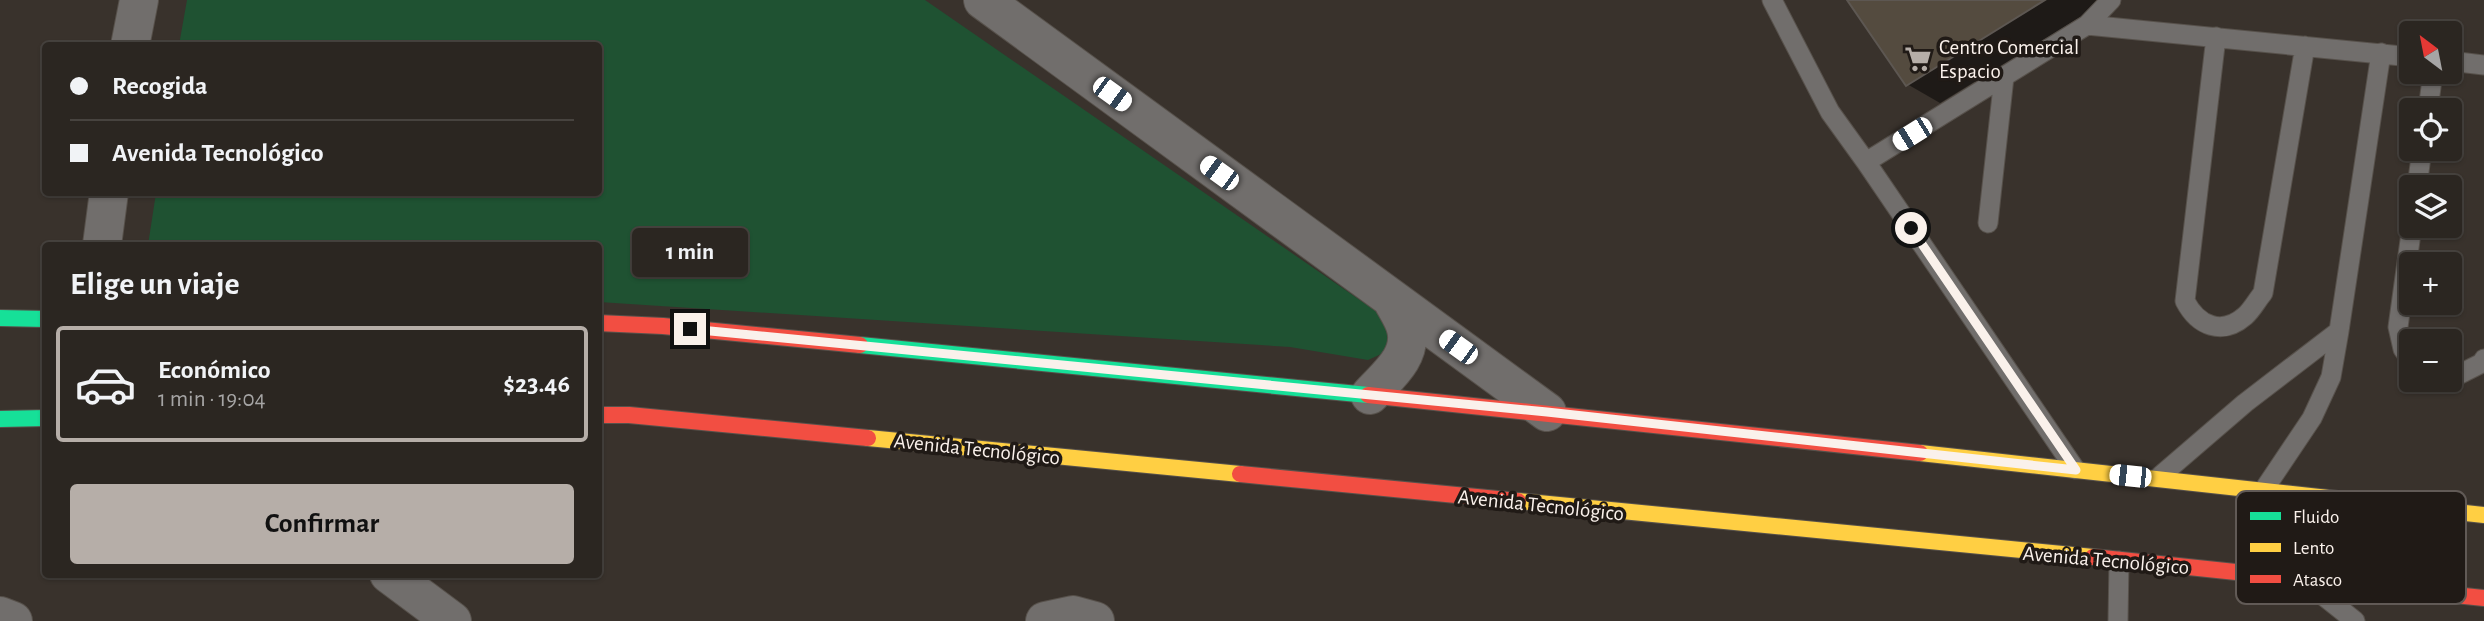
<!DOCTYPE html>
<html lang="es">
<head>
<meta charset="utf-8">
<style>
	:root { --surface:#2b2621; --page:#332e2a; --text:#f1f3f6; --muted:#a6a5a5; --line:#47433f; --accent:#b6aea8 }
	body { margin:0; font-family:"Alegreya Sans",sans-serif; background:var(--page); color:var(--text); height:100vh; display:flex; flex-direction:column; font-size:26px; white-space:nowrap }
	* { box-sizing:border-box; margin:0 }
	p { font-size:23px; color:var(--muted) }
	.icon { flex:none; width:38px; height:38px; fill:none; stroke:currentColor; stroke-width:2; stroke-linecap:round; stroke-linejoin:round }
	.map { position:relative; flex:1; overflow:hidden }
	.drawer { position:absolute; left:42px; top:242px; width:560px; height:336px; display:flex; flex-direction:column; background:var(--surface); border-radius:7px; box-shadow:0 2px 5px #0004,0 0 0 2px var(--line) }
	.drawer>* { flex:none }
	.banner { position:absolute; left:42px; top:42px; width:560px; height:154px; border-radius:7px; box-shadow:0 2px 5px #0004,0 0 0 2px var(--line); display:grid; align-content:center; height:154px; padding:0 28px; background:var(--surface) }
	.needle { width:46px; rotate:328deg }
	.tools { position:absolute; left:2399px; top:21px; display:grid; gap:14px }
	.tools a { display:grid; place-items:center; width:63px; height:63px; border-radius:7px; background:var(--surface); box-shadow:0 2px 5px #0004,0 0 0 2px var(--line); font-size:35px }
	.end { position:absolute; width:32px; height:32px; margin:-16px; border:9px solid #faf1eb; background:#111; box-shadow:0 0 0 4px #111 }
	.from { border-radius:50% }
	.bubble { position:absolute; height:49px; border-radius:7px; background:var(--surface); box-shadow:0 2px 5px #0004,0 0 0 2px var(--line); font-size:23px; font-weight:600; line-height:49px; text-align:center }
	.car { position:absolute; width:21px; height:42px; margin:-21px -10px; border-radius:9px; box-shadow:0 0 5px 2px #0007; background:linear-gradient(#fff 24%,#345 0 40%,#fff 0 76%,#345 0 86%,#fff 0) }
	.banner b { display:flex; align-items:center; gap:24px; height:66px; font-size:26px }
	.banner b+b { border-top:2px solid var(--line) }
	.banner i { width:18px; height:18px; background:var(--text) }
	ul { padding:0; list-style:none }
	li { display:flex; align-items:center; gap:21px; height:116px; margin:0 14px 10px; padding:0 14px; border:4px solid var(--line); border-radius:7px }
	li div { flex:1 }
	li b { display:block; font-size:26px }
	li em { font-style:normal; font-weight:600 }
	li.on { border-color:var(--accent) }
	li>.icon { width:63px; height:63px; stroke-width:1.5 }
	h2 { padding:0 28px; font-size:32px; line-height:84px }
	.action { display:flex; gap:14px; margin-top:auto; padding:14px 28px }
	.action a { flex:1; height:80px; border-radius:7px; background:var(--accent); color:#111; font-size:28px; font-weight:600; line-height:80px; text-align:center }
	.map>svg:first-child { display:block }
	.green { fill:#1f5232 }
	.shadow { fill:#0007 }
	.building { fill:#544b3f; stroke:#5d5752; stroke-width:2 }
	.lines { fill:none; stroke-linecap:round; stroke-linejoin:round }
	.lane-casing { stroke:#57514b; stroke-width:21 }
	.street-casing { stroke:#57514b; stroke-width:40 }
	.fast-casing { stroke:#57514b; stroke-width:18 }
	.slow-casing { stroke:#57514b; stroke-width:18 }
	.jam-casing { stroke:#57514b; stroke-width:18 }
	.lane { stroke:#716e6c; stroke-width:19 }
	.street { stroke:#716e6c; stroke-width:38 }
	.fast { stroke:#16e098; stroke-width:16 }
	.slow { stroke:#ffcf43; stroke-width:16 }
	.jam { stroke:#f24e42; stroke-width:16 }
	.route { stroke:#faf1eb; stroke-width:9 }
	.labels { text-anchor:middle; stroke-width:7; stroke-linejoin:round; paint-order:stroke }
	.poi-label { font-size:21px; fill:#faf1eb; stroke:#201a16; text-anchor:start }
	.street-label { font-size:21px; fill:#faf1eb; stroke:#201a16 }
	.key { fill:#201a16; stroke:#615a56; stroke-width:2 }
	.key-label { font-size:19px; fill:#faf1eb }
</style>
</head>
<body>
<div class="map">
<svg width="2484" height="621" viewBox="0 0 2484 621">
	<rect width="100%" height="100%" fill="#39322c"/>
	<path class="green" d="M187,0H925L1383,316L1396,334L1390,350L1368,360L1290,347L599,302L598,245H148L156,193L598,192V46L179,45Z"/>
	<path class="shadow" d="M1849,0H2108L1940,103L1907,84Z"/>
	<path class="building" d="M1847,0H2045L1906,86Z"/>
	<g class="lines">
		<g class="lane-casing">
			<path id="lane" d="M1772,0L1830,112L1866,162L2075,469
				M2087,25L2412,57
				M2216,37L2185,301C2198,326 2222,336 2245,316C2252,310 2257,300 2263,293L2305,46
				M2450,61L2484,65
				M2428,110L2433,72
				M1866,162L2087,25L2111,0
				M2417,187L2422,149
				M1988,223L2004,77
				M2412,362L2403,349L2398,327L2412,226
				M2450,375L2460,374L2482,363L2484,359
				M2159,477L2245,403L2339,331L2381,53
				M2263,491L2312,418L2331,377L2339,331
				M2310,585L2355,621
				M2118,621L2119,561"/>
		</g>
		<g class="street-casing">
			<path id="street" d="M983,0L1547,412
				M130,46L139,0
				M102,245L109,192
				M1370,395C1386,377 1413,357 1406,329C1404,319 1396,308 1391,298
				M389,574L452,621
				M0,616L13,621
				M1045,621L1073,615L1095,621"/>
		</g>
		<g class="fast-casing">
			<path id="fast" d="M0,318L46,319
				M860,345L1368,395
				M0,419L46,418"/>
		</g>
		<g class="slow-casing">
			<path id="slow" d="M868,438L1240,474
				M1920,453L2484,515
				M1518,501L2093,557"/>
		</g>
		<g class="jam-casing">
			<path id="jam" d="M598,323L663,326L860,345
				M1368,395L1920,453
				M598,415H629L868,438
				M1240,474L1518,501
				M2093,557L2484,598"/>
		</g>
		<use href="#lane" class="lane"/>
		<use href="#street" class="street"/>
		<use href="#fast" class="fast"/>
		<use href="#slow" class="slow"/>
		<use href="#jam" class="jam"/>
	</g>
	<g class="lines">
		<path class="route" d="M690,329L1547,412L2076,470L1911,228"/>
	</g>
	<defs>
		<g id="supermarket-bare" transform="scale(2.1)"><path d="M-6-5.5h2.5l.6 2H6L4.5 2H-2.5L-4.4-4H-6ZM-1.5 3.2a1.3 1.3 0 1 0 .1 0ZM3 3.2a1.3 1.3 0 1 0 .1 0Z" fill="#b6aea8" stroke="#201a16" stroke-width="2.5" paint-order="stroke"/></g>
	</defs>
	<g fill-rule="evenodd">
		<use href="#supermarket-bare" x="1918" y="59"/>
	</g>
	<g class="labels">
		<g class="poi-label">
			<text x="1939" y="54">Centro Comercial<tspan x="1939" dy="24">Espacio</tspan></text>
		</g>
		<g class="street-label">
			<text transform="translate(977 449) rotate(6)" y="7">Avenida Tecnológico</text>
			<text transform="translate(1541 505) rotate(6)" y="7">Avenida Tecnológico</text>
			<text transform="translate(2106 560) rotate(5)" y="7">Avenida Tecnológico</text>
		</g>
	</g>
	<rect x="2236" y="491" width="230" height="113" rx="10" class="key"/>
	<rect x="2250" y="512" width="31" height="8" fill="#16e098"/>
	<rect x="2250" y="543" width="31" height="9" fill="#ffcf43"/>
	<rect x="2250" y="575" width="31" height="8" fill="#f24e42"/>
	<g class="key-label">
		<text x="2293" y="523">Fluido</text>
		<text x="2293" y="554">Lento</text>
		<text x="2293" y="586">Atasco</text>
	</g>
</svg>
<div class="tools">
<a><svg class="needle" viewBox="-14 -14 28 28"><path d="M0-13l5 13h-10z" fill="#e53935"/><path d="M0 13l5-13h-10z" fill="#a6a5a5"/></svg></a>
<a><svg class="icon" aria-label="locate" viewBox="0 0 24 24"><circle cx="12" cy="12" r="6"/><path d="M12 2v4M12 18v4M2 12h4M18 12h4"/></svg></a>
<a><svg class="icon" aria-label="layers" viewBox="0 0 24 24"><path d="M12 4l9 5-9 5-9-5zM3 14l9 5 9-5"/></svg></a>
<a>+</a>
<a>−</a>
</div>
<i class="end from" style="left:1911px;top:228px"></i>
<i class="end" style="left:690px;top:329px"></i>
<div class="bubble" style="left:632px;top:228px;width:116px">1 min</div>
<i class="car" style="left:1112px;top:94px;rotate:126deg"></i>
<i class="car" style="left:1912px;top:134px;rotate:238deg"></i>
<i class="car" style="left:1219px;top:173px;rotate:306deg"></i>
<i class="car" style="left:1458px;top:347px;rotate:306deg"></i>
<i class="car" style="left:2130px;top:476px;rotate:276deg"></i>
<div class="banner">
<b><i class="from"></i>Recogida</b>
<b><i></i>Avenida Tecnológico</b>
</div>
<section class="drawer">
<h2>Elige un viaje</h2>
<ul>
<li class="on"><svg class="icon" aria-label="car" viewBox="0 0 24 24"><path d="M5 17H2v-5l4-1 3-4h7l3 4 3 1v5h-3M9 17h6M6 11h13"/><circle cx="7" cy="17" r="2"/><circle cx="17" cy="17" r="2"/></svg><div><b>Económico</b><p>1 min · 19:04</p></div><em>$23.46</em></li>
</ul>
<div class="action"><a>Confirmar</a></div>
</section>
</div>
</body>
</html>
